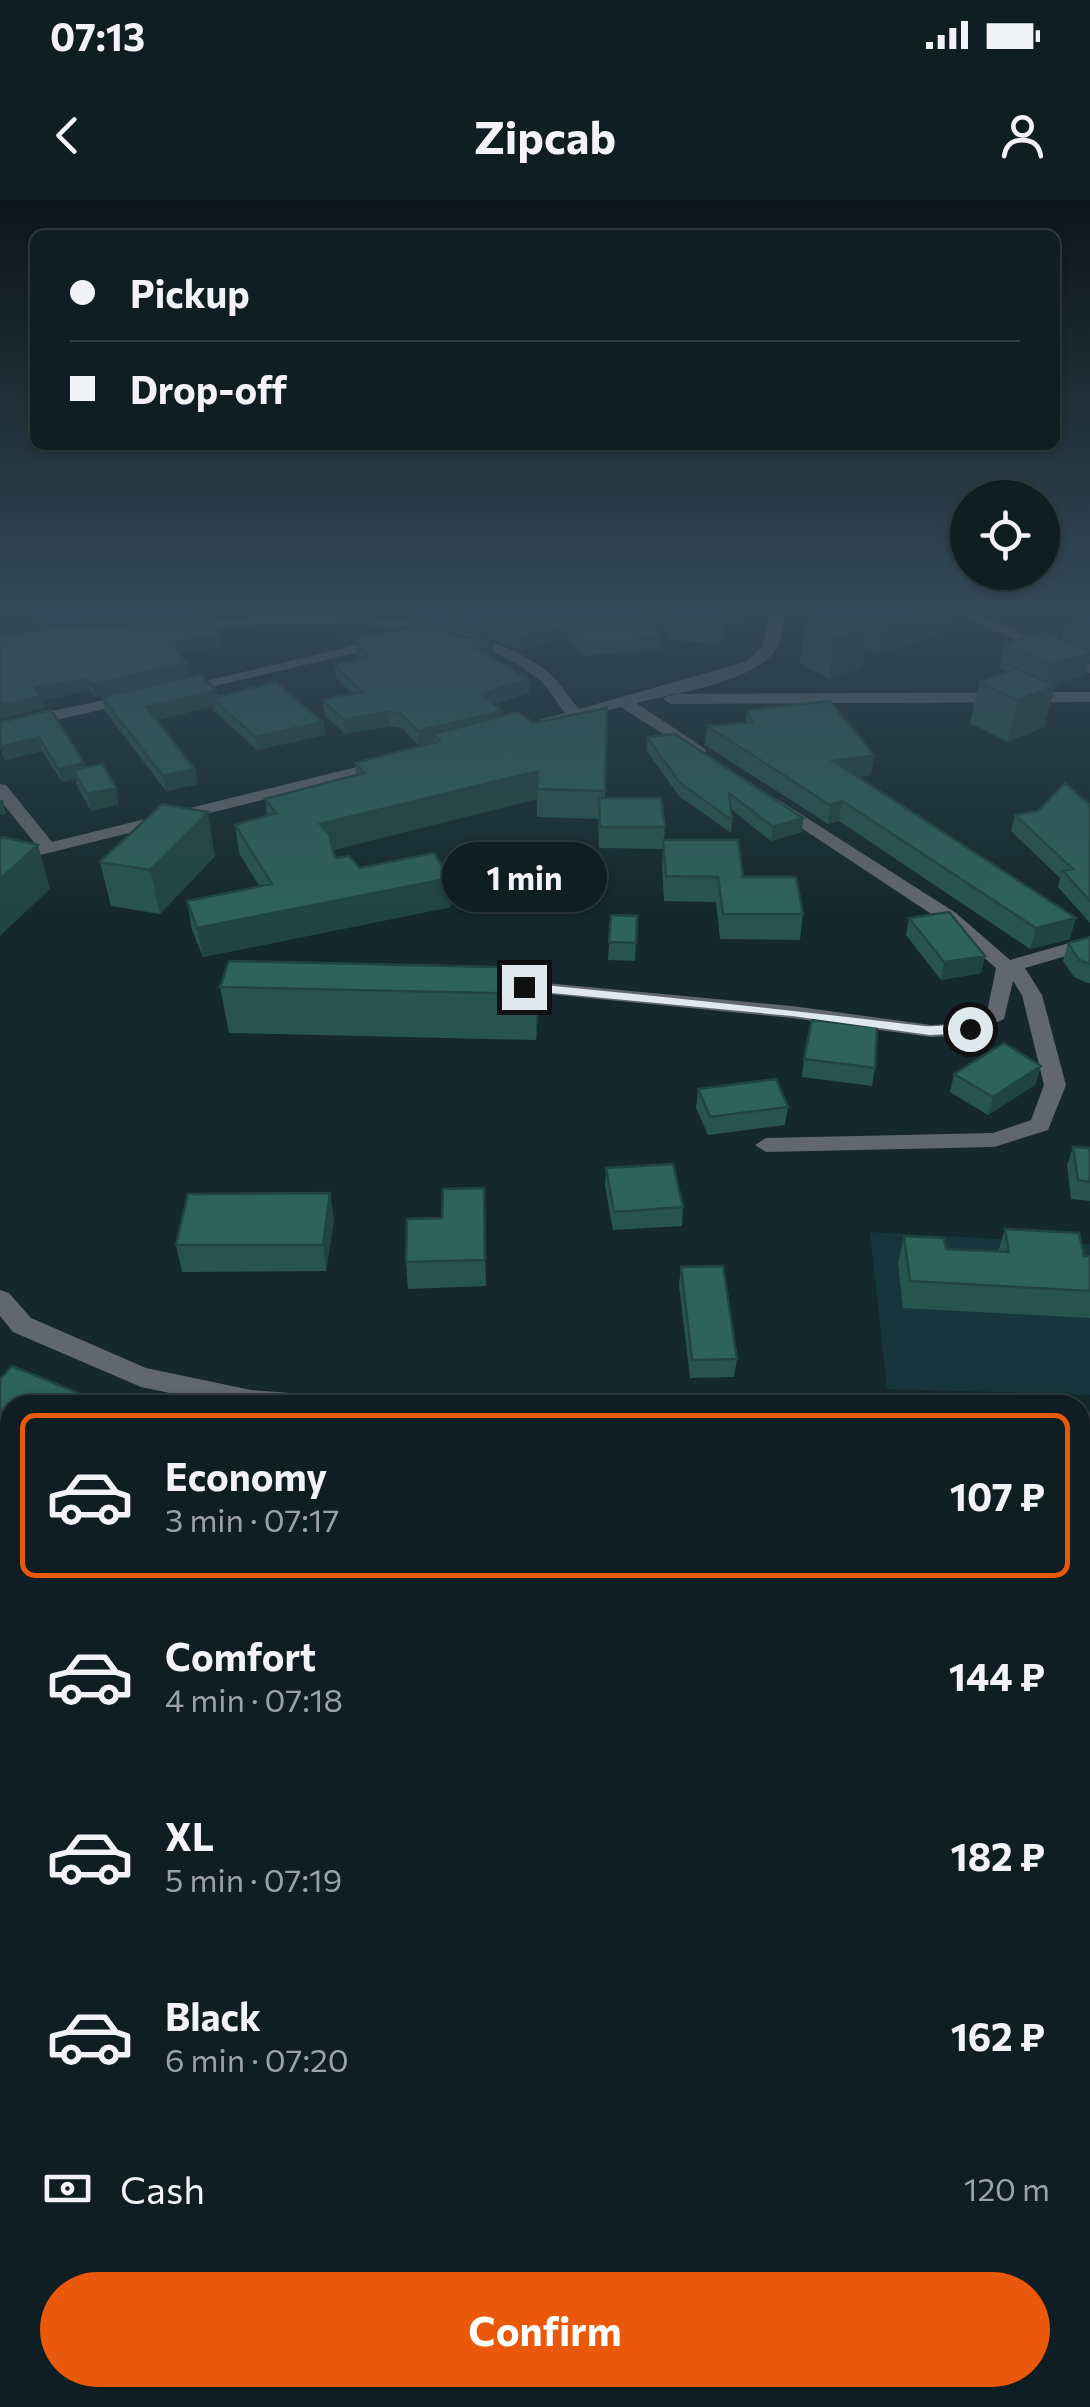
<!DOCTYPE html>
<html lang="en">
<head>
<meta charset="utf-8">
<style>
	:root { --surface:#0f1e22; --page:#18272a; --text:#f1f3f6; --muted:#9ba2a5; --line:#2f3c40; --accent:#ea580c }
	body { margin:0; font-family:Commissioner,sans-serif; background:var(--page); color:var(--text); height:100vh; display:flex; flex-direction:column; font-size:38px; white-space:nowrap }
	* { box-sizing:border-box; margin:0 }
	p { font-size:32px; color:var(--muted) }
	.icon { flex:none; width:55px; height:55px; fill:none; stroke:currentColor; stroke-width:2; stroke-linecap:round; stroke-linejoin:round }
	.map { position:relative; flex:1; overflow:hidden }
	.sheet { position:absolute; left:0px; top:1195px; width:1090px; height:1012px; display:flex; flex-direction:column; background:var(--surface); border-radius:30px 30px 0 0; box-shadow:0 2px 8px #0004,0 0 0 2px var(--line) }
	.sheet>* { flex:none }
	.hud { position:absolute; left:30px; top:30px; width:1030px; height:220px; border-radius:15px; box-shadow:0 2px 8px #0004,0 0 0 2px var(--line); display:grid; align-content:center; height:220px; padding:0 40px; background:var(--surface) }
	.controls { position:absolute; left:950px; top:280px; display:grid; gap:20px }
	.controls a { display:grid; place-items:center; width:110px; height:110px; border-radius:50%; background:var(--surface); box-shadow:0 2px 8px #0004,0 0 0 2px var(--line); font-size:50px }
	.end { position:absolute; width:45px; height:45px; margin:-22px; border:12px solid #dde9ec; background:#111; box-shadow:0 0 0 5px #111 }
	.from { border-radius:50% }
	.bubble { position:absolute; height:70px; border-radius:35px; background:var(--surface); box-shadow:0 2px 8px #0004,0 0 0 2px var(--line); font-size:32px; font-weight:700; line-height:70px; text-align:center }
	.hud b { display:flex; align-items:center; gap:35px; height:95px; font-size:38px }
	.hud b+b { border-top:2px solid var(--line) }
	.hud i { width:25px; height:25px; background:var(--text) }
	ul { padding:18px 0 0; list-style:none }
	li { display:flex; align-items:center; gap:30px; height:165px; margin:0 20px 15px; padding:0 20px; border:5px solid transparent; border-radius:15px }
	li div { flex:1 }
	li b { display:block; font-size:38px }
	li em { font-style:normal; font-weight:700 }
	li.current { border-color:var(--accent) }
	li>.icon { width:90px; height:90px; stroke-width:1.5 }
	.pay { display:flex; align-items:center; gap:25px; height:110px; padding:0 40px; font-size:38px }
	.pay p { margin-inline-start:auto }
	.primary-button { display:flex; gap:20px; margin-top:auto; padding:20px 40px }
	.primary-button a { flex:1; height:115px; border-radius:60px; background:var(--accent); color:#fff; font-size:40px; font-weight:700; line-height:115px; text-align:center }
	.status { display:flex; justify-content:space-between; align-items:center; height:70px; padding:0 50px; background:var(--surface); direction:ltr }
	.status svg { height:28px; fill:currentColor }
	header { display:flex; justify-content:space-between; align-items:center; height:130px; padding:0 40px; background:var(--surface); font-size:45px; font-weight:700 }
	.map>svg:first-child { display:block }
	.built { fill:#17353c }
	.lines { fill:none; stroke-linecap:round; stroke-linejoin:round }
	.river { fill:#686b90; fill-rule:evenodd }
	.minor { fill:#61676e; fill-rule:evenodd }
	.major { fill:#9eabb7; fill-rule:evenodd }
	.wall { fill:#28544f }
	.shaded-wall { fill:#204540 }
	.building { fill:#2e625c; stroke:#204540; stroke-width:2.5 }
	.route { fill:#dde9ec }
</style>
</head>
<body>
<div class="status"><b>07:13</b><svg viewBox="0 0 49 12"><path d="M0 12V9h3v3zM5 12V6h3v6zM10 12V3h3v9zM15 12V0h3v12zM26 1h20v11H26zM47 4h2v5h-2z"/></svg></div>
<header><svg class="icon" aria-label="back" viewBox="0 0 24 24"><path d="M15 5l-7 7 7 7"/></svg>Zipcab<svg class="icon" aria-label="person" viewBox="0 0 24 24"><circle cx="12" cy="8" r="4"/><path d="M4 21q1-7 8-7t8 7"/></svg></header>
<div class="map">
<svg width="1090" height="2207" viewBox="0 0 1090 2207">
	<rect width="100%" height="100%" fill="#14282d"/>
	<path class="built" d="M870,1032L1090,1044V1195L887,1189Z
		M10,1754V2198H120V2206L0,2207V1756Z"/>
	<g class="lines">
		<path class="river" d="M0,1306L10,1309V1362L0,1359Z
			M171,2198H265L269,2207H175Z
			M306,2198H426L422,2207H302Z"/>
		<path class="minor" d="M770,406H784C783,419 784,433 778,445C763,481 672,494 636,503L704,548L706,551L698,556L621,507L539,526V520L565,513C555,501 549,487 536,477C448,409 285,423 179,429L172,425L179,421C289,415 450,402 544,469C559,480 567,496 579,509L745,462L763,447Z
			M940,406H959L1090,464V473Z
			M386,438L393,442L391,445L176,495L168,490Z
			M1090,492V502L671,504L663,499L671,494Z
			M137,493L142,495V501L0,532V522Z
			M385,560L391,562V568L0,665V655L37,646L0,600V584L6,585L52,642Z
			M777,599L956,713L1010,760L1090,737V749L1025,768L1042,795L1066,885L1048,930L994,947L766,952L755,945L766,938L993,933L1031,920L1044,885L1022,795L1013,781L1004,819L970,835L931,837L792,818L517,791L514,787L524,781L792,806L931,825L966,823L987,812L996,768L942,721L771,608V600Z
			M0,1090L9,1093L31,1118L146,1168L251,1190L317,1195L326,1198L330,1205H227L141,1187L13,1132L0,1116Z
			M1080,1219H1090V1239H1080Z"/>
		<path class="major" d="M1080,1569L1090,1570V1628L1080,1627Z
			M10,1615V1647L0,1648V1616Z"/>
	</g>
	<path class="wall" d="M37,406H196L197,417L36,426L33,414Z
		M409,406H629L661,438L660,450L581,456L568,438L521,450L472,432L418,423L417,418L410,414Z
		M650,406H750L740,424L726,423L720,444L669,440Z
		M806,406H959L955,429L878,454L865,448L862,468L829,479L800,464L805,424L814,421L805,416Z
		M1090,415V460L1086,475L1054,485L1044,527L1008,542L970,523L979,482L1007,471L999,468L1004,445L1061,439L1065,424Z
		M342,419L369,420L370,436L347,441L343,435Z
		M220,434L222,446L180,454L188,463L190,476L95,497L90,491L42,500L44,508L0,519V436Z
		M355,439L495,457H493L529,479V493L494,504L502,511V516L533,523L607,508L605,598L665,627L664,640L743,677L803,714L800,740L720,739L716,702L664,701L662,665L663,649L599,648L598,619L537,617V599L333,650L335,658L360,668L450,678L451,707L203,757L192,730L187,701L260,687L239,653L235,625L267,615L265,599L356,575L355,563L419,546L402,528L389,526L345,534L324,514L322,500L352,494L336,478L334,464L360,459L356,453Z
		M216,490L217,497L323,522L325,535L257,550L214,511L213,506L157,520L198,584L166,591L105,511L102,497Z
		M51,510L84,563L85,568L119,604L91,611L77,586L76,579L62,582L42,551L5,560L0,547V522Z
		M747,510L874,555L871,575L857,577L1070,739L1030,749L839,621L828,624L705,545L707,526L746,522Z
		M647,537L802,632L771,641L731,609L732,620L731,633L679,596L646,550Z
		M1090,605V723L1058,687L1060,678L1011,631L1015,615Z
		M215,656L160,714L111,706L100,662Z
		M611,715L637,716L635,761L608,760Z
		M909,718L985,756L981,773L941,780L906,735Z
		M1090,737V783H1087L1074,777L1063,761L1068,743Z
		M538,768V814L536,840L229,833L220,787Z
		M804,859L875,868L872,886L802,877Z
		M954,874L1036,884L988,915L950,892Z
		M698,889L788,907L785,925L708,935L696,908Z
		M1073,947L1090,948V1001L1071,999L1067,965Z
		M606,968L683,1007L682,1026L613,1030L605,986Z
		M484,988L486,1086L408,1089L406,1062L442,1018Z
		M330,993L334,1020L326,1071L182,1072L176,1045Z
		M1005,1029L1084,1056H1090V1118L903,1108L898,1063L904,1036L946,1049L998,1052Z
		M681,1067L737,1159L734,1177L690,1178L679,1085Z
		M0,1179L10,1205V1257L0,1253Z
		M1090,1247V1272L1086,1257Z
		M0,1345L10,1349V1438L0,1434Z
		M1080,1394L1090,1395V1520L1080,1519Z
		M1080,1638H1090V1973L1082,1974L1080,1966Z
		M10,1662V1845L0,1847V1663Z
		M1080,2043L1090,2044V2177L1080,2176Z
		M10,2198H120V2206L0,2207Z"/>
	<path class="shaded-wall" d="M745,406H750L740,424L741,413Z
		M952,406H959L955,429L878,454L882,428Z
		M727,411L726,423L720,444L721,433Z
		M369,420L370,436L347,441L345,426Z
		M568,426V438L521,450V437Z
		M868,428L862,468L829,479L834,439Z
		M220,434L222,446L171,456L169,443Z
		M494,443L495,457L476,461V448Z
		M1090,453L1086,475L1044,488L1050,465Z
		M188,463L190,476L95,497L92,484Z
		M88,479L90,491L42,500L44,508L0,519V505L35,487Z
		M529,479V493L482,508V494Z
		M1055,486L1044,527L1008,542L1017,500Z
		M216,490L218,504L212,498L213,506L149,522L146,507Z
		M502,511V525L433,534V542L419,546L418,531Z
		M388,512L389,526L345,534L344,520Z
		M323,522L325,535L257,550L255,537Z
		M39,537L42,551L5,560L1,547Z
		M874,555L871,575L830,580L833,561Z
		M84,563L87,577L73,570L76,579L62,582L58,569Z
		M195,569L198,584L166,591L163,576Z
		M538,571L537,599L324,652L320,624Z
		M116,588L119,604L91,611L87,594Z
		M0,600H3L6,614L0,615Z
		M842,601L839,621L828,624L830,605Z
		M208,612L215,656L160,714L150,670Z
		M803,618L802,632L771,641L773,627Z
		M38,645L50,689L0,736V679Z
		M450,678L451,707L203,757L197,728Z
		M1076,718L1070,739L1030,749L1036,728Z
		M985,756L981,773L941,780L944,762Z
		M538,768V814L536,840V794Z
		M1041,866L1036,884L988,915L993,897Z
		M330,993L334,1020L326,1071L323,1045Z
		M110,2198H120V2206Z"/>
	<path class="building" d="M37,406H167L33,414Z
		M418,406H629L648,415L661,438L581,443L568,426L521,437L472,420L417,410L423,409Z
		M657,406H745L741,413L727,411L721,433L670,428Z
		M838,406H952L882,428Z
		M838,414L868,428L834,439L805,424Z
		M1090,415V435L1065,424Z
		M342,419L369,420L345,426Z
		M209,420L220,434L169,443L188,463L92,484L88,479L35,487L40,496L0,505V436L23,434L25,430Z
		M416,425L494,443L476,448L529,479L482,494L502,511L418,531L401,514L388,512L344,520L322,500L362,492L334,464L368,457L355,439Z
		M1043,431L1090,452V453L1050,465L1004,445Z
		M1016,468L1055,486L1017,500L979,482Z
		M200,474L216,490L146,507L195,569L163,576L102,497Z
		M276,482L323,522L255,537L212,498Z
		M830,501L874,555L833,561L1076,718L1036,728L842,601L830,605L707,526L752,522L747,510Z
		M607,508L605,591L537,589L538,571L320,624L329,634L335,658L349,656L360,668L434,653L450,678L197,728L187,701L272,684L235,625L276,613L265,599L364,573L355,563L440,541L433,534L518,512L533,523Z
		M51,510L84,563L58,569L39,537L1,547L0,522Z
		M675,534L803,618L773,627L729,593L732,620L680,583L647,537Z
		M102,564L116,588L87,594L73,570Z
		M1065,583L1090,605V701L1063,671L1073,669L1015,615L1038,611Z
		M599,598H661L665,627H600Z
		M162,604L208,612L150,670L100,662Z
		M2,637L38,645L0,679V639Z
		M663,640H738L743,677H796L803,714H723L718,677L666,676Z
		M949,712L985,756L944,762L909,718Z
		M611,715L637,716L636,743L609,742Z
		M1090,737V764L1079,760L1068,743Z
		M229,761L538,768L536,794L220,787Z
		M812,820L877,827L875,868L804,859Z
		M1004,843L1041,866L993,897L954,874Z
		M776,879L788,907L710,917L698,889Z
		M1073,947L1090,948V982L1078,980Z
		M673,964L683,1007L614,1012L606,968Z
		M484,988L485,1060L406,1062L407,1019L442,1018L443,989Z
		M330,993L323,1045H176L188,994Z
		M1005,1029L1079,1033L1084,1056H1090V1091L910,1081L904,1036L944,1038L946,1049L1009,1052Z
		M723,1066L737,1159L692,1160L681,1067Z
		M12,1166L108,1205H10V1235L0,1231V1179Z
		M0,1345L10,1349V1417L0,1413Z
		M1080,1394L1090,1395V1495L1080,1494Z
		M1080,1638H1090V1904L1080,1863Z
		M10,1662V1721L8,1724H10V1817L0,1819V1663Z
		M1080,2043L1090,2044V2163L1080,2162Z
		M10,2076V2198H77L36,2207H0V2078Z
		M487,2198H822L825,2207H454Z"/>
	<linearGradient id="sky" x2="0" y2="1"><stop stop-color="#0b1619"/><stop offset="0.57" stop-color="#344857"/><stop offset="1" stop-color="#344857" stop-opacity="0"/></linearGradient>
	<rect width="1090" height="715" fill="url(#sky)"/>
	<path class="route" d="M524,783C658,796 791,810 924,826C941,828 963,820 976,829L970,833L930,835L792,816L520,790V784Z"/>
</svg>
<div class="controls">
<a><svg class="icon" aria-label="locate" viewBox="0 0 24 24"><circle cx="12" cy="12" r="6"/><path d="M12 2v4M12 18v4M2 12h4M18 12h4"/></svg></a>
</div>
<i class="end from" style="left:970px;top:829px"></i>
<i class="end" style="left:524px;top:787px"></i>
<div class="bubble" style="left:442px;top:642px;width:165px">1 min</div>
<div class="hud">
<b><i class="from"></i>Pickup</b>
<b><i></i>Drop-off</b>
</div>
<section class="sheet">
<ul>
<li class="current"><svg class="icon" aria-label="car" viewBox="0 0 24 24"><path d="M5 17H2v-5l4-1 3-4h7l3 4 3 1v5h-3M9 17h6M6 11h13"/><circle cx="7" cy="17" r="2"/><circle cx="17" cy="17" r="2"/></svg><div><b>Economy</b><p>3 min · 07:17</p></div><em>107 ₽</em></li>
<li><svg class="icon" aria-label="car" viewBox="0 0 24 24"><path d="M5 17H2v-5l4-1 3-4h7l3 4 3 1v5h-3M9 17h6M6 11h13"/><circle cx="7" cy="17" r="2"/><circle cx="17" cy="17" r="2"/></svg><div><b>Comfort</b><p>4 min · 07:18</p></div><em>144 ₽</em></li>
<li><svg class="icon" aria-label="car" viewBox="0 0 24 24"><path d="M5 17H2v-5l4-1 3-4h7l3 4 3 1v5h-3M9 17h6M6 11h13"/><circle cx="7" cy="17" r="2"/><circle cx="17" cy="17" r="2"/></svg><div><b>XL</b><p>5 min · 07:19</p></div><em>182 ₽</em></li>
<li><svg class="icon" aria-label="car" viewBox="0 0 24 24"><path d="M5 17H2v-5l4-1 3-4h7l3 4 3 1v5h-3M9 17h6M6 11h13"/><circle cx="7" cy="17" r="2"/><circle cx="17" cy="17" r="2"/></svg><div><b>Black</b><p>6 min · 07:20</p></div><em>162 ₽</em></li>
</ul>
<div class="pay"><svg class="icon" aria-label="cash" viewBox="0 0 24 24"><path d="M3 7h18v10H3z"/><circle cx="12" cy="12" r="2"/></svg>Cash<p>120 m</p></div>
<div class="primary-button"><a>Confirm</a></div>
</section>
</div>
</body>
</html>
